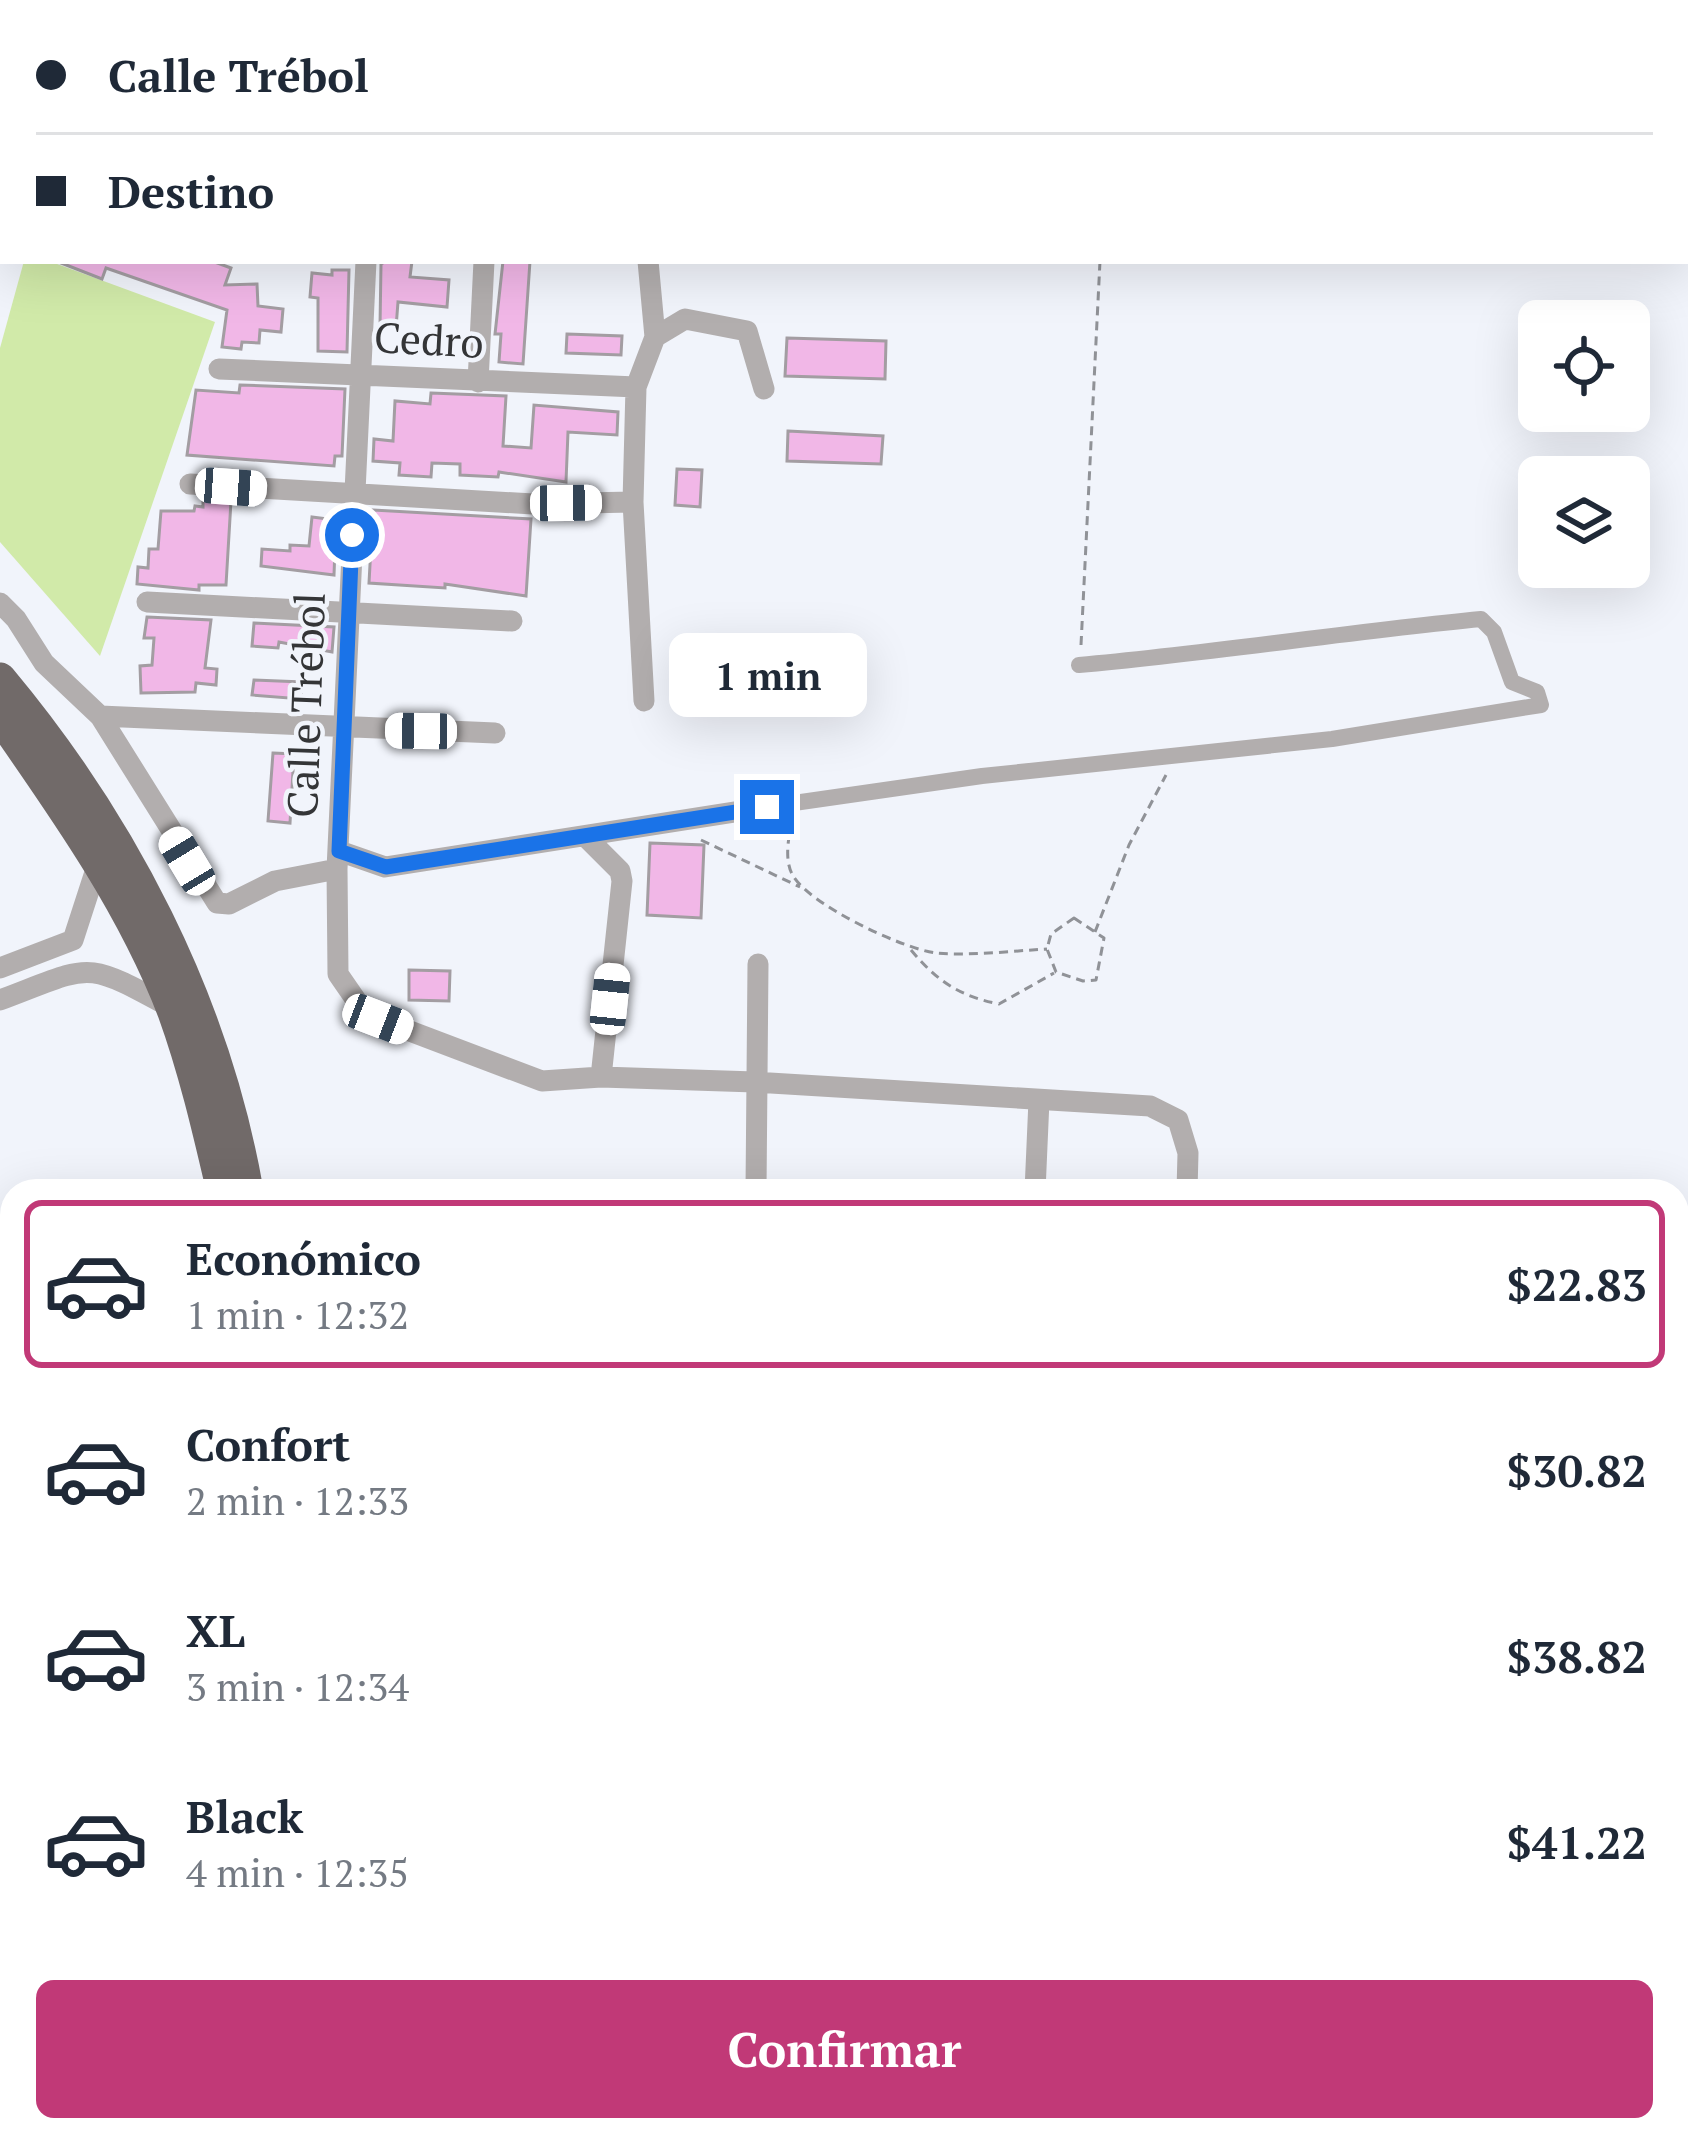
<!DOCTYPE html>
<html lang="es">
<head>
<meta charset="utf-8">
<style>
	:root { --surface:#fff; --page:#f2f2f3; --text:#1f2937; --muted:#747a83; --line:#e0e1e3; --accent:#c13977 }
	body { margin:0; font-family:"PT Serif",serif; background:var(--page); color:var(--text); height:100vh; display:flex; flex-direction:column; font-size:45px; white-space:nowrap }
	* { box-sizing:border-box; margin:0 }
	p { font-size:39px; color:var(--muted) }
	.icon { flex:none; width:66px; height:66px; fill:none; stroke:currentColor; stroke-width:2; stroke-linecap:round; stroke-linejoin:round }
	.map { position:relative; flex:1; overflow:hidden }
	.drawer { position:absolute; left:0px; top:1179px; width:1689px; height:963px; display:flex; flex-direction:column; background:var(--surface); border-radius:36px 36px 0 0; box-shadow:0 12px 48px #0002 }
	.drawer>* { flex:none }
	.hud { position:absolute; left:0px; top:0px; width:1689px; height:264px; box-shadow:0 12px 48px #0002; display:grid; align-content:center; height:264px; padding:0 36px; background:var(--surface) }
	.fabs { position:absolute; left:1518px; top:300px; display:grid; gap:24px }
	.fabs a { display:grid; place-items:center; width:132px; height:132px; border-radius:18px; background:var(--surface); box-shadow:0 12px 48px #0002; font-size:60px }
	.end { position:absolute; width:54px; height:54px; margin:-27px; border:15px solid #1a73e8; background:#fff; box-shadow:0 0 0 6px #fff }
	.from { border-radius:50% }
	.bubble { position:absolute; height:84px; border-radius:18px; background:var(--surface); box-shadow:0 12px 48px #0002; font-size:39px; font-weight:600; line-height:84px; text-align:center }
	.car { position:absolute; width:36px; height:72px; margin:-36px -18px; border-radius:15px; box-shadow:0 0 9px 3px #0007; background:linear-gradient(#fff 24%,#345 0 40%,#fff 0 76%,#345 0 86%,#fff 0) }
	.hud b { display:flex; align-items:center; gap:42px; height:114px; font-size:45px }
	.hud b+b { border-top:3px solid var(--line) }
	.hud i { width:30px; height:30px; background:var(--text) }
	ul { padding:21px 0 0; list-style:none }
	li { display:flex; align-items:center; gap:36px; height:168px; margin:0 24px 18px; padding:0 12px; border:6px solid transparent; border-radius:18px }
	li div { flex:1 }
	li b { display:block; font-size:45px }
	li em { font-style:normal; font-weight:600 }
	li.active { border-color:var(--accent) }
	li>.icon { width:108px; height:108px; stroke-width:1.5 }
	.cta { display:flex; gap:24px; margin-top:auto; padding:24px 36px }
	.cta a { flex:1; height:138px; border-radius:18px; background:var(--accent); color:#fff; font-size:48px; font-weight:600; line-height:138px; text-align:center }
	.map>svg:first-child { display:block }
	.green { fill:#d1eaa9 }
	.building { fill:#f1b7e7; stroke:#a39da2; stroke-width:3 }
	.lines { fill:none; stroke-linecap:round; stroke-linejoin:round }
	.path { stroke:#909297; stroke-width:3; stroke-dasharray:9 6; stroke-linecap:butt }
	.pedestrian { stroke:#b2aeae; stroke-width:16 }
	.minor { stroke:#b2aeae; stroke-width:21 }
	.secondary { stroke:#928d8c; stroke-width:30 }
	.trunk { stroke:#716a69; stroke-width:33 }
	.route { stroke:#1a73e8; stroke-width:15 }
	.labels { text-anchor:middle; stroke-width:9; stroke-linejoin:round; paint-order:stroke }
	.street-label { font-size:42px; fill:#343537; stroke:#f1f4fb }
</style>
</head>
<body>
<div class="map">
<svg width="1688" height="2140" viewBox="0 0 1688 2140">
	<rect width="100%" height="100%" fill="#f1f4fb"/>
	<path class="green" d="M24,261H49L215,322L100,656L0,542V348Z"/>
	<path class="building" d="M56,261H212L231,268L225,285L257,284L258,306L283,309L281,332L260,330L259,343L242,342L241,349L222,347L227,310L106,268L102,279Z
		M387,261H412L410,277L449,280L447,307L398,302L396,328L380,327L381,264Z
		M503,261H530L523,364L499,362L501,334H495Z
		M332,270H349L347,352L318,351V298L310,297L312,273L332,275Z
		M567,334L622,336L621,355L566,353Z
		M787,338L886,341L885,379L785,376Z
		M240,385L345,389L342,456H335L334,466L187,455L196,390L239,393Z
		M431,393L506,396L503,446L531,448L534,405L618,412L617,435L568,432L566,482L499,472L498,477L460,475V464L432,463L431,477L399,475L400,463L373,461L374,439L393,441L395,401L430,404Z
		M788,431L883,436L881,464L787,461Z
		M677,469L702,470L700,507L675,505Z
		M203,500L231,501L226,585H199V590L137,584L138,567L148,568L149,549H158L161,511H194L195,506L203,507Z
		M373,510L531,519L526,596L445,584V588L369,583Z
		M312,517L336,520L334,575L261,566L262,549L290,551V545L309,546Z
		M147,617L211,620L205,668L217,669L216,685L196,683L195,692L141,693L140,666L152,665L154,638H144Z
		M254,623L334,627L332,652L279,642L278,648L252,646Z
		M254,680L302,682L301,699L252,695Z
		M273,753L294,754L290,823L268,821Z
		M650,843L704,845L701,918L647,915Z
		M409,970L450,971L449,1001L409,1000Z"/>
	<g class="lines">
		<path class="path" d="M109,0L110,3
			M1081,645L1100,261
			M792,820C789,836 784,858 792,874C807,904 903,949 936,953C972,956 1011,951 1047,949
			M701,840L800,887
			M1074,918L1104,938L1096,980L1083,981L1056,972L1047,949L1051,934Z
			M1095,932L1129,845L1166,775
			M911,950C937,981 959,996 999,1004L1054,973"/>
		<path class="pedestrian" d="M787,804L982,776L1332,739L1541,705L1537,692L1512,682L1494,632L1481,619C1346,632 1214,653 1079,665"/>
		<path class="minor" d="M341,0L342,3
			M366,261L337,869L338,974L358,1003L378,1019L542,1081L601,1077L755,1082L1150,1106L1178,1120L1188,1153L1187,1191
			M655,337L685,319L747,331L764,389
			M219,369L636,387
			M478,382L484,261
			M190,484L533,504L633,502
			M147,602L512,621
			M0,603L16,619L44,663L100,716L217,903L229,904L275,881L337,869
			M644,701L633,502L636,387L655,337L648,261
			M100,716L495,733
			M586,837L620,871L622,881L601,1077
			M339,851L385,867L767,807
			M0,968L73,940L98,863
			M0,1000C93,965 82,959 170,1007
			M756,1191L758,964
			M1035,1191L1039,1100
			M1677,1365L1688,1368
			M1491,2130V2140
			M1628,2130V2140
			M1684,2140L1688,2139"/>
		<path class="secondary" d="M896,0L961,3
			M1579,3L1593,0"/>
		<path class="trunk" d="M0,679C122,825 214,1002 247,1191
			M0,716C65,809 133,905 174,1012C195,1070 209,1131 223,1191
			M336,2130L337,2140"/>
	</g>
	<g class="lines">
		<path class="route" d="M352,535L339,851L386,867L767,807"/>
	</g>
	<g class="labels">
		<g class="street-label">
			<text transform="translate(429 340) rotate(3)" y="15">Cedro</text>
			<text transform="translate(306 705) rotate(-88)" y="15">Calle Trébol</text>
		</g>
	</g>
</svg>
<div class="fabs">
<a><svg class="icon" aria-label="locate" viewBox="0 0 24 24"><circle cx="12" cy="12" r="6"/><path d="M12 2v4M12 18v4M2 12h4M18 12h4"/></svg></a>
<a><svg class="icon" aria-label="layers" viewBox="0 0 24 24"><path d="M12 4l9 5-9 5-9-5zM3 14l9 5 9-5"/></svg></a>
</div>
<i class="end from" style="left:352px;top:535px"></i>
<i class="end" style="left:767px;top:807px"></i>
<div class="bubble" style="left:669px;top:633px;width:198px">1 min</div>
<i class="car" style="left:231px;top:487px;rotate:94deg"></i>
<i class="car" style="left:566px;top:503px;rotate:89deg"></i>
<i class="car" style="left:421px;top:731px;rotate:271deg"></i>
<i class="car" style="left:187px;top:861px;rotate:329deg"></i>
<i class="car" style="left:610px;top:999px;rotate:6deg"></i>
<i class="car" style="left:378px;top:1019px;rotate:111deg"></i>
<div class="hud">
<b><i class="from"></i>Calle Trébol</b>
<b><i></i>Destino</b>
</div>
<section class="drawer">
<ul>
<li class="active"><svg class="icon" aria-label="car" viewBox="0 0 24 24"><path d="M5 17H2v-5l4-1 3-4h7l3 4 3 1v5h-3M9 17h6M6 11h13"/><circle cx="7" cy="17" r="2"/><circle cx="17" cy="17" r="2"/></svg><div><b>Económico</b><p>1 min · 12:32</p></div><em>$22.83</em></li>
<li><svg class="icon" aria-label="car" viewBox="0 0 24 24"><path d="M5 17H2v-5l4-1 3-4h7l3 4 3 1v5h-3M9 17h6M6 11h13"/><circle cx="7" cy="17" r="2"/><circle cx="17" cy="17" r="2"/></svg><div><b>Confort</b><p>2 min · 12:33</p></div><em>$30.82</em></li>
<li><svg class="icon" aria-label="car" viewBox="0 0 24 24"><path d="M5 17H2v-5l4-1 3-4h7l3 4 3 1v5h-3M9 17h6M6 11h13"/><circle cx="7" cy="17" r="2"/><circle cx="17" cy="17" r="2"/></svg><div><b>XL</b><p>3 min · 12:34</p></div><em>$38.82</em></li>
<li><svg class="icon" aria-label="car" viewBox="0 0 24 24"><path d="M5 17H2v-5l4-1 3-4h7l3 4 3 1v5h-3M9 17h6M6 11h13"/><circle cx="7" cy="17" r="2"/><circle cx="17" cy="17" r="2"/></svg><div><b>Black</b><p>4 min · 12:35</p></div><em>$41.22</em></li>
</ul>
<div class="cta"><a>Confirmar</a></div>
</section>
</div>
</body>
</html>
